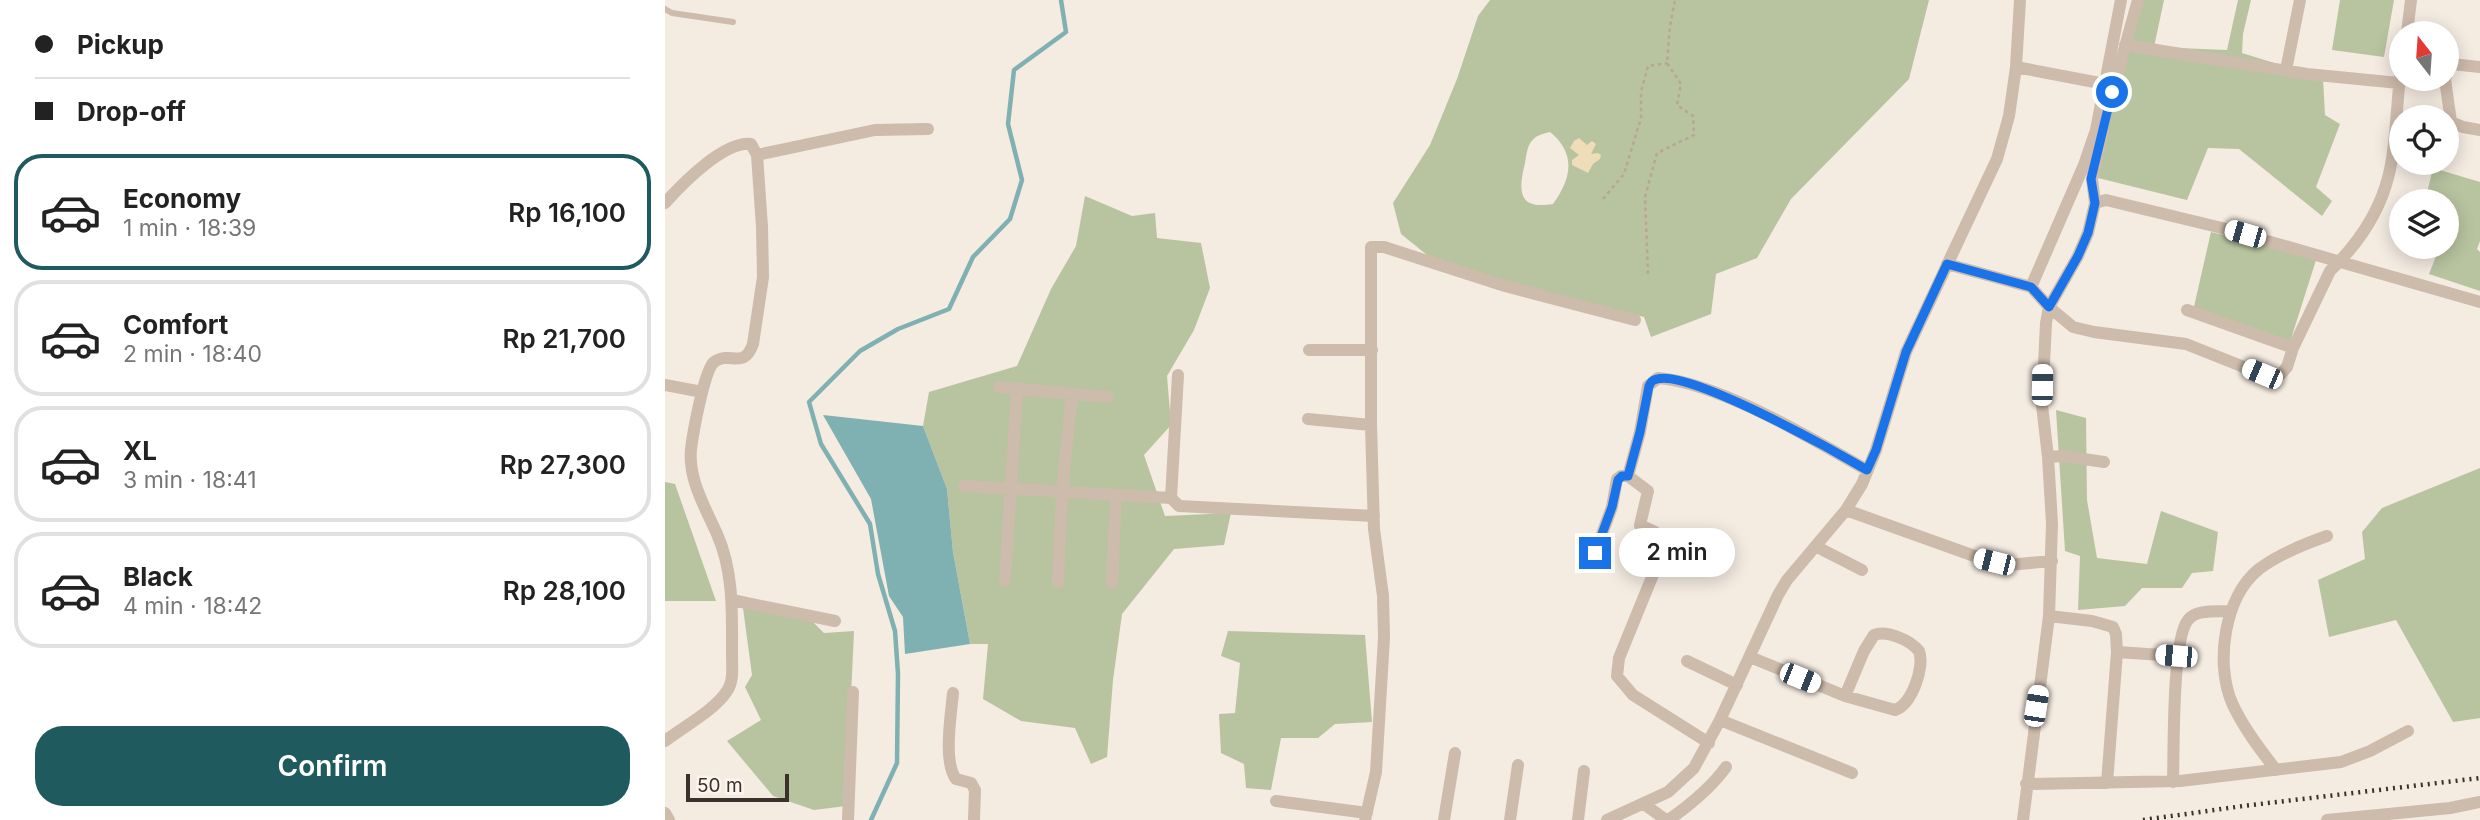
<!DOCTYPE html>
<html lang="en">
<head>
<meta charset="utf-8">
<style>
	:root { --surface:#fff; --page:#f2f2f2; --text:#222; --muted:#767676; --line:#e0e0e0; --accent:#1f5a5e }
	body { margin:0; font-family:Inter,sans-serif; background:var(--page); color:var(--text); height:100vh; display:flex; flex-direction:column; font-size:26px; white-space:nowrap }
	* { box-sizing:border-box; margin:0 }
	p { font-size:23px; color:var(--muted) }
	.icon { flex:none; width:38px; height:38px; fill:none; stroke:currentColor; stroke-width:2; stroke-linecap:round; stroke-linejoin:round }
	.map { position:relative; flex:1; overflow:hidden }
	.drawer { display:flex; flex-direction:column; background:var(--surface); width:665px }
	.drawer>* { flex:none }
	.banner { display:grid; align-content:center; height:154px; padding:0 35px; background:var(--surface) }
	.needle { width:46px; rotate:343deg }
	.buttons { position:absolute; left:1724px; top:21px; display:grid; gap:14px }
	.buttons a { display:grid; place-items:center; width:70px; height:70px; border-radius:50%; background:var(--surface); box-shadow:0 4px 18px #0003; font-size:35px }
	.scale { position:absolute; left:21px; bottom:18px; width:103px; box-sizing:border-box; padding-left:7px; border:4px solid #3b302b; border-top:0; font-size:19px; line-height:24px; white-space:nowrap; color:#3b302b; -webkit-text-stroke:5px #fbf5ee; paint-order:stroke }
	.end { position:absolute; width:32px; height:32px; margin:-16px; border:9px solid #1a73e8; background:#fff; box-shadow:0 0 0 4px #fff }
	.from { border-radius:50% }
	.bubble { position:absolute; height:49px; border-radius:24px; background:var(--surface); box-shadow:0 4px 18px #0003; font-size:23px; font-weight:600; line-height:49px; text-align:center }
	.car { position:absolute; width:21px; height:42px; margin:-21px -10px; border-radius:9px; box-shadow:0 0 5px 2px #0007; background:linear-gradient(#fff 24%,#345 0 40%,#fff 0 76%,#345 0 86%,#fff 0) }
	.banner b { display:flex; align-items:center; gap:24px; height:66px; font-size:26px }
	.banner b+b { border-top:2px solid var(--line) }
	.banner i { width:18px; height:18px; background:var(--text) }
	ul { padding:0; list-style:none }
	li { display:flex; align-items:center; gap:21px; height:116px; margin:0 14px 10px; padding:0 21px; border:4px solid var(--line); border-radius:28px }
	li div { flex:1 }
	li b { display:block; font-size:26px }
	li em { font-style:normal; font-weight:600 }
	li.selected { border-color:var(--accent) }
	li>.icon { width:63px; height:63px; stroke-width:1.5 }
	.cta { display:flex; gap:14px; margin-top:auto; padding:14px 35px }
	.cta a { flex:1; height:80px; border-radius:28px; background:var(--accent); color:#fff; font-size:28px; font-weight:600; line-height:80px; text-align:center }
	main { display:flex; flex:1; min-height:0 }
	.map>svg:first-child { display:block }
	.green { fill:#b8c4a0; fill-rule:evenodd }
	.sand { fill:#efdcb8 }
	.water { fill:#7fb0b2 }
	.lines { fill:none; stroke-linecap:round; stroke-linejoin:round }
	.stream { stroke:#7fb0b2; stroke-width:4.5 }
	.path { stroke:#b9a596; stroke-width:2.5; stroke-dasharray:3.5 3.5; stroke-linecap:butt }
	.lane { stroke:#cdbbac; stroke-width:6 }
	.street { stroke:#cdbbac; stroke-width:12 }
	.rail { stroke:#3b302b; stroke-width:4.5; stroke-dasharray:2 5; stroke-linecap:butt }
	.route { stroke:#1a73e8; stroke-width:9 }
</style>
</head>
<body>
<main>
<section class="drawer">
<div class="banner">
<b><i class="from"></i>Pickup</b>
<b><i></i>Drop-off</b>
</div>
<ul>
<li class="selected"><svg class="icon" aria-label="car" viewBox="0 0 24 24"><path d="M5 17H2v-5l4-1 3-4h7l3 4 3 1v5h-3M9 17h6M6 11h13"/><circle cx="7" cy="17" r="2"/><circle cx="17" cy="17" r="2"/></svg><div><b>Economy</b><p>1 min · 18:39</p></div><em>Rp 16,100</em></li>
<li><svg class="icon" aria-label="car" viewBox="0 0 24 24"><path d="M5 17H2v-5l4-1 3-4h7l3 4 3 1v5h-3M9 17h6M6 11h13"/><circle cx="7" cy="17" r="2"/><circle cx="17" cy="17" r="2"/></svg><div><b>Comfort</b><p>2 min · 18:40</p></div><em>Rp 21,700</em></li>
<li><svg class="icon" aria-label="car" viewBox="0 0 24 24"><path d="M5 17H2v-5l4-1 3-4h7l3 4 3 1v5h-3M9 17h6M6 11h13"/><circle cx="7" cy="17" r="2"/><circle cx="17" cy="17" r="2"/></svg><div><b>XL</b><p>3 min · 18:41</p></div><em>Rp 27,300</em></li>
<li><svg class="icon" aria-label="car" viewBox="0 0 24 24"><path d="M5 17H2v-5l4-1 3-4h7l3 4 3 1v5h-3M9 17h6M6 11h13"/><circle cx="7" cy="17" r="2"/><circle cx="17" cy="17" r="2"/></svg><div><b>Black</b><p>4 min · 18:42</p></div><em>Rp 28,100</em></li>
</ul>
<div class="cta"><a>Confirm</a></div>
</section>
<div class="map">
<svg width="1815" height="820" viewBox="0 0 1815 820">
	<rect width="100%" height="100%" fill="#f4ebe1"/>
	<path class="green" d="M825,0H1264L1244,79L1126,199L1092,258L1051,274L1046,314L986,337L979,317L880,293L767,259L736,234L728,203L765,145L792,79L813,16ZM885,132C912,154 906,179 888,204C853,210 853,191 860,163C861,157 862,147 866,142C871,135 877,134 885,132Z
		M1474,0H1499L1489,47L1562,50L1573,0H1586L1578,34L1577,53L1658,78L1660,115L1675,124L1651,187L1667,201L1657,216L1574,149L1543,148L1522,200L1429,177Z
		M1675,0H1729L1719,57L1667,50Z
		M1768,168L1815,182V241L1812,249L1815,252V291L1764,274L1773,251L1764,247H1782V201H1760Z
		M420,196L467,216L490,213L492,238L536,243L545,288L529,330L502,376L506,425L479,455L500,516L566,513L559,545L509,549L457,614L448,680L442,757L426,764L410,728L356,721L318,699L323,644H305L288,552L282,489L258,426L264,392L352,366L386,289L411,246Z
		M1546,232L1652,257L1625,342L1528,311Z
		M1391,410L1421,418L1422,500L1432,558L1482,564L1496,511L1553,532L1548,571L1527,573L1517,588H1477L1460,606L1413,610L1415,556L1400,551Z
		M1815,468V718L1788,722L1731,620L1664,637L1653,580L1700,559L1697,532L1717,508Z
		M0,482L10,484L51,601H0Z
		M78,608L144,618L159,633L189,631L181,806L149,810L108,796L62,741L96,720L80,687L87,675Z
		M563,631L700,635L707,722L670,724L653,738H616L606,790L581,788L579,764L556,753L554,714L570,713L575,663L556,656Z"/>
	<path class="sand" d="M914,138L922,145L927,141L931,144L926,154L933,153L936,155L935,159L928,164L923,173L907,165V160L914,155L905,148L909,141Z"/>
	<path class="water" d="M158,415L258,426L282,489L288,552L305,644L240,654L238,617L224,596L206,499Z"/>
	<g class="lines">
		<path class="stream" d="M206,820L232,763L233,674L230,631L213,574L205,524L156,444L144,402L195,351L233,329L284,309L308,257L345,219L357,180L343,124L349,70L401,32L396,0"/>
		<path class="path" d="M938,199L959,174L976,118V92L983,66L1002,63
			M983,274L980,197L992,153L1029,135L1028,116L1012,105L1016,84L1002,63L1005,26L1010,0"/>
		<path class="lane" d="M0,9L7,13L68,22"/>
		<path class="street" d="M1742,33L1746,0
			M1460,45L1642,74L1734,83
			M1351,67L1440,84
			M1621,70L1635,0
			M1782,75L1783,68L1787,64L1815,67
			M1778,79H1780L1786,122L1798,127L1815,130
			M1446,97L1473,0
			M92,155L210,130L263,129
			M0,203C18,183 59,141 86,144L92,155L97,227L98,277L88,344C78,371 65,350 49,362C39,371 28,433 26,449C23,479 40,507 52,534C69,572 67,615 67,655C67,667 69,681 62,691C50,710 18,727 0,741
			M1430,203L1427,179L1438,132
			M1282,264L1366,287L1384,307L1408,327L1429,332L1521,344L1604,377L1614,376L1622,367L1628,348L1665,271C1692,245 1715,212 1724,174C1732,140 1731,104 1736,70
			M1366,287L1419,165L1431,130L1456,0
			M1522,310L1628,348
			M644,350H707
			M0,385L37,392
			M334,387L443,397
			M643,419L706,425
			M1383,457L1398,456L1439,462
			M963,476L975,432L983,386L993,378C1055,383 1147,439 1202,470
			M299,486L506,498L514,506L709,516
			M506,498L513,375
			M1181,510L1315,558L1343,565L1387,561
			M1152,547L1197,570
			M930,553L947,507L952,479L956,476H963L983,491L975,525L990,532L987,546L995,551L996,555L954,658L952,676L968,695L1044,743
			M340,580L352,389
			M393,582L397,491L407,394
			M447,583L451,495
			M67,600L170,621
			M1384,616L1427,621L1448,627L1451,634L1452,652L1512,656
			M1085,657L1180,696L1230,710C1247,704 1260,667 1254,651C1245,640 1222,630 1209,635L1199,651L1180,696
			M1022,661L1072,685
			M288,693C286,715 278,762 291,779L306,783L310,790L309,820
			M1055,720L1187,773
			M1611,770C1594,748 1578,727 1567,703C1550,663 1559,597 1594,569C1614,554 1639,544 1662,536
			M1508,782C1509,751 1507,639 1523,620C1531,609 1553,612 1565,611
			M1442,783L1452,652
			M1361,784L1515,781L1676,762L1705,751L1743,731
			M611,801L702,813
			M979,804L1001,820
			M0,813L4,820
			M183,820L188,692
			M700,820L711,772L719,638L718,596L709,529L706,425V247H719L840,286L970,320
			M779,820L790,753
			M845,820L853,765
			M913,820L919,771
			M942,820L1003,792L1029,768L1055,720L1113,595L1122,580L1181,510L1197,484L1211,450L1241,352L1332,159L1344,116L1351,67L1355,0
			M1001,820L1005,819C1026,804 1046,788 1061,767
			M1358,820L1384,616L1387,523L1383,457L1377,405L1381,323L1384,307L1413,256L1423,233L1430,203L1441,200L1557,228L1815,302
			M1662,820L1785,808L1815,802"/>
		<path class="rail" d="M1478,820L1578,806L1815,778"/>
	</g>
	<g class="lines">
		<path class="route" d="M930,553L947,507L953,480L957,476H963L975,432L984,386C986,382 987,380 992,379C1025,370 1168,450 1202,470L1211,450L1241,352L1282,264L1366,287L1384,307L1413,256L1423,233L1430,203L1426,179L1447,92"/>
	</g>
</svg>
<div class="buttons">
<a><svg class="needle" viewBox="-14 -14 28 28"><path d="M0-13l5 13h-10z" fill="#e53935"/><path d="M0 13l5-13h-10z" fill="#767676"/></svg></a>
<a><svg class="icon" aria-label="locate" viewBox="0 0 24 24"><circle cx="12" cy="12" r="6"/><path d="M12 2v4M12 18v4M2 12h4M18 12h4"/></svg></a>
<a><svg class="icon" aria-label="layers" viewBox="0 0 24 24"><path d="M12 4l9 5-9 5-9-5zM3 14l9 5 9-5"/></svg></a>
</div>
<div class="scale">50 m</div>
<i class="end from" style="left:1447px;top:92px"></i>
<i class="end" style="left:930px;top:553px"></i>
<div class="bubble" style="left:954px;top:528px;width:116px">2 min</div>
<i class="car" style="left:1580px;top:234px;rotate:286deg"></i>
<i class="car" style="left:1597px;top:374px;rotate:293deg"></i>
<i class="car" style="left:1377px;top:385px;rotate:1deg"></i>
<i class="car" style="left:1329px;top:562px;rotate:284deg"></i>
<i class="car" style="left:1511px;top:656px;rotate:275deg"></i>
<i class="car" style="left:1135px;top:678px;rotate:112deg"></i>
<i class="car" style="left:1371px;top:706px;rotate:9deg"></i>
</div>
</main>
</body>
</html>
